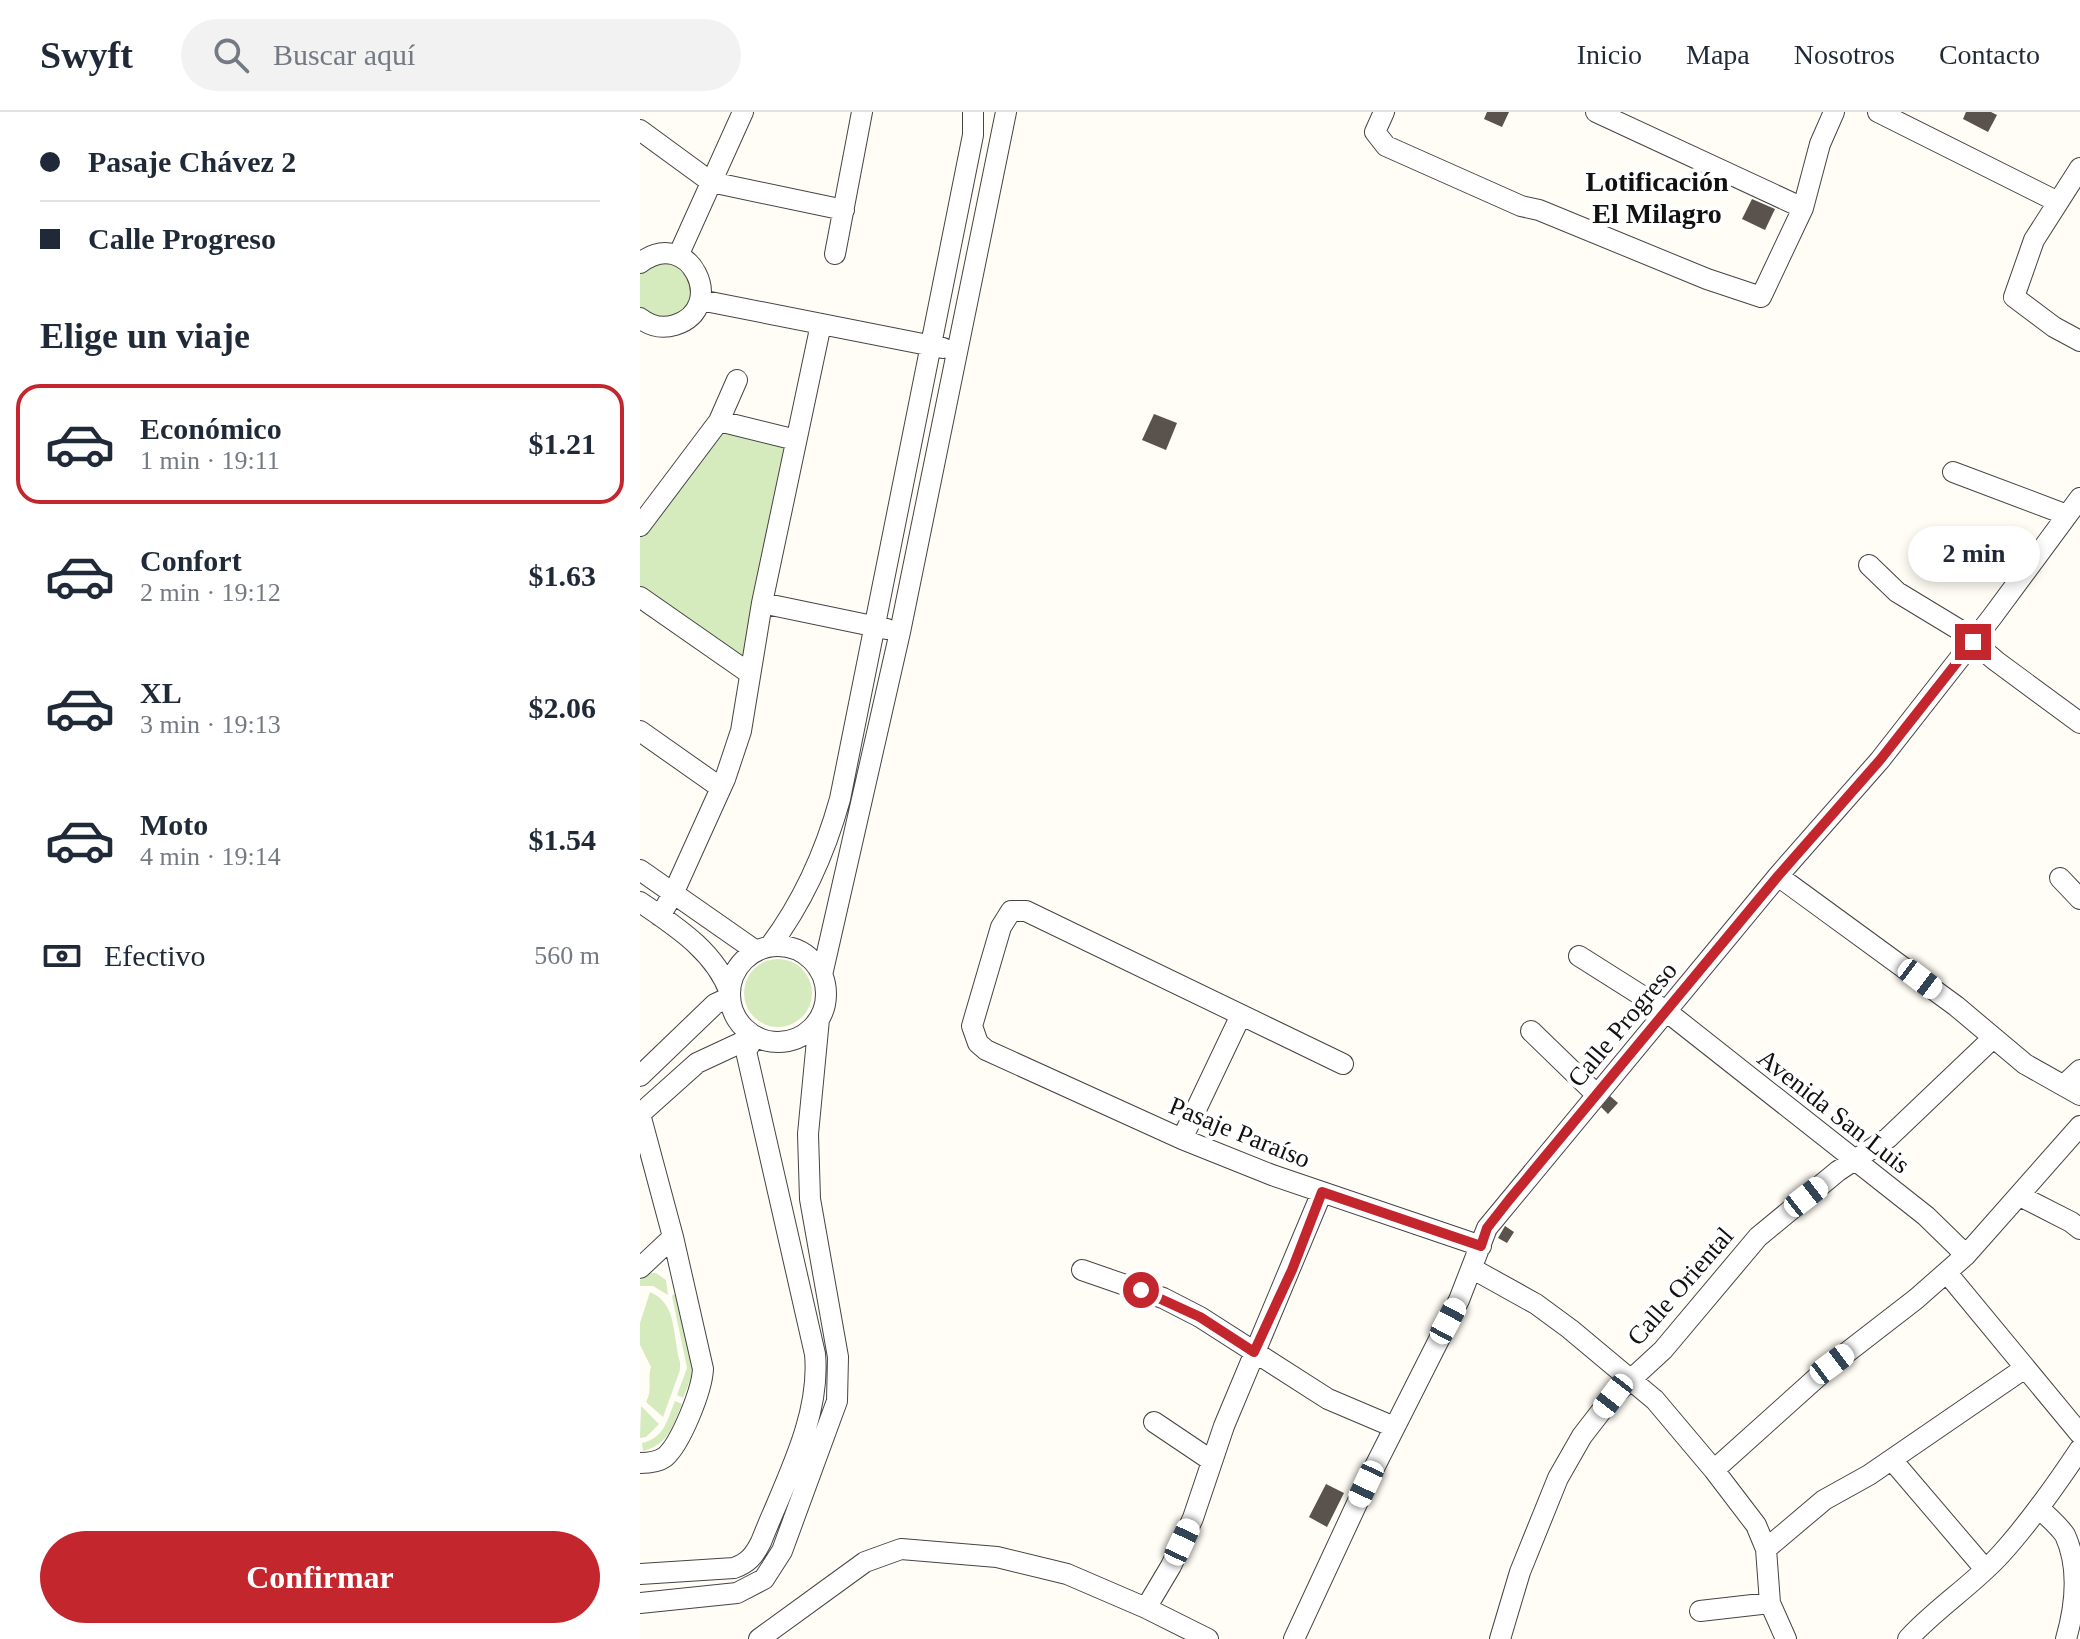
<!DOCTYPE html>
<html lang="es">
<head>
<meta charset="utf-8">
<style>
	:root { --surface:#fff; --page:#f2f2f3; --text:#1f2937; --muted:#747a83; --line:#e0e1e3; --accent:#c4262e }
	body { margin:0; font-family:"Times New Roman",serif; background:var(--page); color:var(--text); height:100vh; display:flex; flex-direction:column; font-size:30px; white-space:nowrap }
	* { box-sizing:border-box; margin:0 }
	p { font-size:26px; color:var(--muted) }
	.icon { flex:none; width:44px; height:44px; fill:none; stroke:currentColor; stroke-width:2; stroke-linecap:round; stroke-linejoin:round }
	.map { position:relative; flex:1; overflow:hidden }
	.details { display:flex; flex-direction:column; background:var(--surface); width:640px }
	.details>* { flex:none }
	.banner { display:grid; align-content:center; height:176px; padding:0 40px; background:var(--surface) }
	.end { position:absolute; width:36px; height:36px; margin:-18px; border:10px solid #c4262e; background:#fff; box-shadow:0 0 0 4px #fff }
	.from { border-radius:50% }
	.bubble { position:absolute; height:56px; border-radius:28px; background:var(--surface); box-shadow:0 4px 12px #0003; font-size:26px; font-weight:600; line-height:56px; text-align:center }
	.car { position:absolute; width:24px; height:48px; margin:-24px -12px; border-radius:10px; box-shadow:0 0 6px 2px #0007; background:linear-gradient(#fff 24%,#345 0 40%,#fff 0 76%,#345 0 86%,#fff 0) }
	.banner b { display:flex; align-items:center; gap:28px; height:76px; font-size:30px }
	.banner b+b { border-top:2px solid var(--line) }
	.banner i { width:20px; height:20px; background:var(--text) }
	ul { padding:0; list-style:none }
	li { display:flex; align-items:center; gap:24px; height:120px; margin:0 16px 12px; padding:0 24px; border:4px solid transparent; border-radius:24px }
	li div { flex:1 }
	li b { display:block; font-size:30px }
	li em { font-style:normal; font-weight:600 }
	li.current { border-color:var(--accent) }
	li>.icon { width:72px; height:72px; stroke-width:1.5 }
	h2 { padding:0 40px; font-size:36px; line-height:96px }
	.pay { display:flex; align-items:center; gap:20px; height:88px; padding:0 40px; font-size:30px }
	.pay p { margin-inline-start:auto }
	.cta { display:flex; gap:16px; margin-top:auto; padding:16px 40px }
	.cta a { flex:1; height:92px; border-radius:48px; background:var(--accent); color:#fff; font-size:32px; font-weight:600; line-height:92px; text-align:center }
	header { display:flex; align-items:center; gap:48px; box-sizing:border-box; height:112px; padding:0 40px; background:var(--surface); border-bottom:2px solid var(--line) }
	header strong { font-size:38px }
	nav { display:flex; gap:44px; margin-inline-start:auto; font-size:28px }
	.search { width:560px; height:72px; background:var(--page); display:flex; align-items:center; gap:20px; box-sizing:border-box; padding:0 28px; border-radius:44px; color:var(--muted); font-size:30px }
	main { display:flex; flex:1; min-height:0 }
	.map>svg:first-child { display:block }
	.green { fill:#d5ebbd }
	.building { fill:#5a524d }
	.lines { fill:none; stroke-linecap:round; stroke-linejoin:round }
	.minor-casing { stroke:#444; stroke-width:22 }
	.minor { stroke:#fff; stroke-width:20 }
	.route { stroke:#c4262e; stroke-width:10 }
	.labels { text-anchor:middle; stroke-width:8; stroke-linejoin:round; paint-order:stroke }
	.street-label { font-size:26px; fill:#111; stroke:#fff }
	.neighbourhood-label { font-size:28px; font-weight:bold; fill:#111; stroke:#fff }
</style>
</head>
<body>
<header>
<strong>Swyft</strong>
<div class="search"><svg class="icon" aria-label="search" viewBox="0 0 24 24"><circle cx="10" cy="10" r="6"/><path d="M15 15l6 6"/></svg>Buscar aquí</div>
<nav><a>Inicio</a><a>Mapa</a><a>Nosotros</a><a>Contacto</a></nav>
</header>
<main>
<section class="details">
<div class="banner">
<b><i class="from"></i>Pasaje Chávez 2</b>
<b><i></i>Calle Progreso</b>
</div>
<h2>Elige un viaje</h2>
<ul>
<li class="current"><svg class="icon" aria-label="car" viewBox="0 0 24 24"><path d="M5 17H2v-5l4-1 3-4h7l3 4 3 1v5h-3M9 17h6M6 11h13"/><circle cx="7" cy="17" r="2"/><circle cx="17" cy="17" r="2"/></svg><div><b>Económico</b><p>1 min · 19:11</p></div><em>$1.21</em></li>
<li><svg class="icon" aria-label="car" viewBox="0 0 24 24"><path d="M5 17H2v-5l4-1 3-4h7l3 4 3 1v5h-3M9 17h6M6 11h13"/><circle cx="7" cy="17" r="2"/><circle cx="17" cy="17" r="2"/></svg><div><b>Confort</b><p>2 min · 19:12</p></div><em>$1.63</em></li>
<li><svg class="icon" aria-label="car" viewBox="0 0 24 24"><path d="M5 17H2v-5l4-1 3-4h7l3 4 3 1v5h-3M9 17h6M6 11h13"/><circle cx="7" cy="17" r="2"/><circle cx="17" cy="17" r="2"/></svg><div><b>XL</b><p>3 min · 19:13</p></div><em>$2.06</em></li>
<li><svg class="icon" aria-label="car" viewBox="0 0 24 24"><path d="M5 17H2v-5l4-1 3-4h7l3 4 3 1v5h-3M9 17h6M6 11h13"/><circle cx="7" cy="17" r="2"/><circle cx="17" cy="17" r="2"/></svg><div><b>Moto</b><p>4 min · 19:14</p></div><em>$1.54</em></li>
</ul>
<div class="pay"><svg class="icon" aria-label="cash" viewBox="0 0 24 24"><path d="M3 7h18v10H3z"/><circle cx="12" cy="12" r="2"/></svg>Efectivo<p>560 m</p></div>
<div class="cta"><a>Confirmar</a></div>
</section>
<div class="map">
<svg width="1440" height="1527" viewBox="0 0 1440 1527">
	<rect width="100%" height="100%" fill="#fffdf5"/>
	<path class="green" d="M38,144L60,188L38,213L0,205V153Z
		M79,309L156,328L109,561L0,485V415Z
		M104 881a34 34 0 1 1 68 0a34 34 0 1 1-68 0Z
		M10,1161H16L26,1168L28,1183L13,1174H0V1168Z
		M10,1180C38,1192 32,1223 40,1250V1258L23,1305L6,1290C13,1277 7,1267 11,1255L0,1233V1211Z
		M34,1182L39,1183L53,1261L43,1286L37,1283L47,1256L32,1184Z
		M35,1289L42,1292C33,1314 28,1333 3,1339L2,1331C24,1326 27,1309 35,1289Z
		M1,1294L19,1312L6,1325L0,1326Z"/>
	<path class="building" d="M847,0H869L862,15L844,7Z
		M1326,0H1351L1357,3L1348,20L1323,7Z
		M1112,87L1135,97L1125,118L1102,107Z
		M514,302L537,311L526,338L502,328Z
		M970,984L978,991L968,1002L961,995Z
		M865,1114L874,1120L867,1131L858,1126Z
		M686,1372L704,1381L687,1415L669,1405Z"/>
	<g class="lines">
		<g class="minor-casing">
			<path id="minor" d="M744,0L735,20L746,34L881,94L899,98L1067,167L1121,185L1163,96L1180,32L1194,0
				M956,0L1163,96
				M1238,0L1418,90
				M0,18L71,70L204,98
				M1440,56L1394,128L1374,185L1414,215L1440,229
				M195,142L222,0
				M38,144L103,0
				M0,151C49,113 89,196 35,213C22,217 10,214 0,206
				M60,188L303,236
				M79,309L156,328
				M1313,360L1427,403
				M0,414L79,309L97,268
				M1229,453L1257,480L1318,517L1356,549L1440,611
				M0,485L109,561
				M122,491L247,517
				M0,619L81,676
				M0,758L116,839
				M1138,764L1316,894L1385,952L1440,983
				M1420,766L1440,787
				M0,790C35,814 75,839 90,881
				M20,804L33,782L85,667L101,619L122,491L181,212
				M90 882a48 48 0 1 1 96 0a48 48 0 1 1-96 0Z
				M130,834C163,790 185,741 200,687L333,23V0
				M939,844L1026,899L1286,1104L1326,1143
				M182,863L260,520L366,0
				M891,919L957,983
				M703,952L386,799H371L361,815L332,914L338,931L346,938L542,1027L632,1063L841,1134
				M0,964L75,892L90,885
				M1424,973L1440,958
				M542,1027L601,903
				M1380,1084L1431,1110L1440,1117
				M0,1156L33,1125
				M833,1157L896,1192L930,1217L1015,1288L1074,1358L1116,1413L1126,1437L1130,1491L1146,1527
				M442,1158L523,1186L560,1205L688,1287L754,1315
				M1307,1161L1440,1322
				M514,1310L572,1349
				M1252,1348L1345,1457
				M0,1351C8,1351 18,1350 25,1345C41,1331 62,1278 63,1257L33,1125L0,1002L57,951L115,924
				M1074,1358L1192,1252L1276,1187L1326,1143L1440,1014
				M1399,1396C1407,1404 1418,1413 1425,1423C1440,1456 1436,1492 1426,1527
				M1126,1437L1184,1388L1229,1363L1385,1256
				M0,1462L94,1456C108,1451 114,1444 121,1430C144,1371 181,1306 175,1242L106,939L115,924
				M0,1491L97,1481L124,1467L142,1439L197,1289L198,1245L170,1087L168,1022L179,907
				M506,1496L531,1454L553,1406L584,1314L682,1080
				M1060,1499L1130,1491
				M119,1527L225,1450L261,1437L357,1445L427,1462L506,1496L568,1527
				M654,1527L726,1372L819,1188L847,1116L1138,764L1240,648L1352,505L1440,386
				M860,1527L880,1460L918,1366L942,1324L973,1284L1023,1238L1118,1125L1198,1059L1248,1026L1353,926
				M1268,1527C1296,1496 1333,1473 1361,1442C1390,1410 1416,1373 1440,1337"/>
		</g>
		<use href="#minor" class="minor"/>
	</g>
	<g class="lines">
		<path class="route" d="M501,1178L560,1205L614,1240L652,1158L682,1080L841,1134L847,1116L869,1088L1138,764L1240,648L1333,530"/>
	</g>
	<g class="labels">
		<g class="street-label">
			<text transform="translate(982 912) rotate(-50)" y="9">Calle Progreso</text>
			<text transform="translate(1194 999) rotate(38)" y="9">Avenida San Luis</text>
			<text transform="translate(600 1020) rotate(22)" y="9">Pasaje Paraíso</text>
			<text transform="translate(1040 1174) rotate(-49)" y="9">Calle Oriental</text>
		</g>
		<g class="neighbourhood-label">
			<text x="1017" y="79">Lotificación<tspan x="1017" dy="32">El Milagro</tspan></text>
		</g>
	</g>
</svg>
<i class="end from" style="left:501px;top:1178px"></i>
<i class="end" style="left:1333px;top:530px"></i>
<div class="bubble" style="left:1268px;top:414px;width:132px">2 min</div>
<i class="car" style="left:1280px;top:867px;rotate:127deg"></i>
<i class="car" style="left:1166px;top:1085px;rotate:52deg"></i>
<i class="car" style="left:808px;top:1209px;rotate:28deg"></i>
<i class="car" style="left:1192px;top:1252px;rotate:53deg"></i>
<i class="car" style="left:973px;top:1284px;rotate:218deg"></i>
<i class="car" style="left:726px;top:1372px;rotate:205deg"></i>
<i class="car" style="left:542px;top:1430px;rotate:25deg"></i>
</div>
</main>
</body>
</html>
